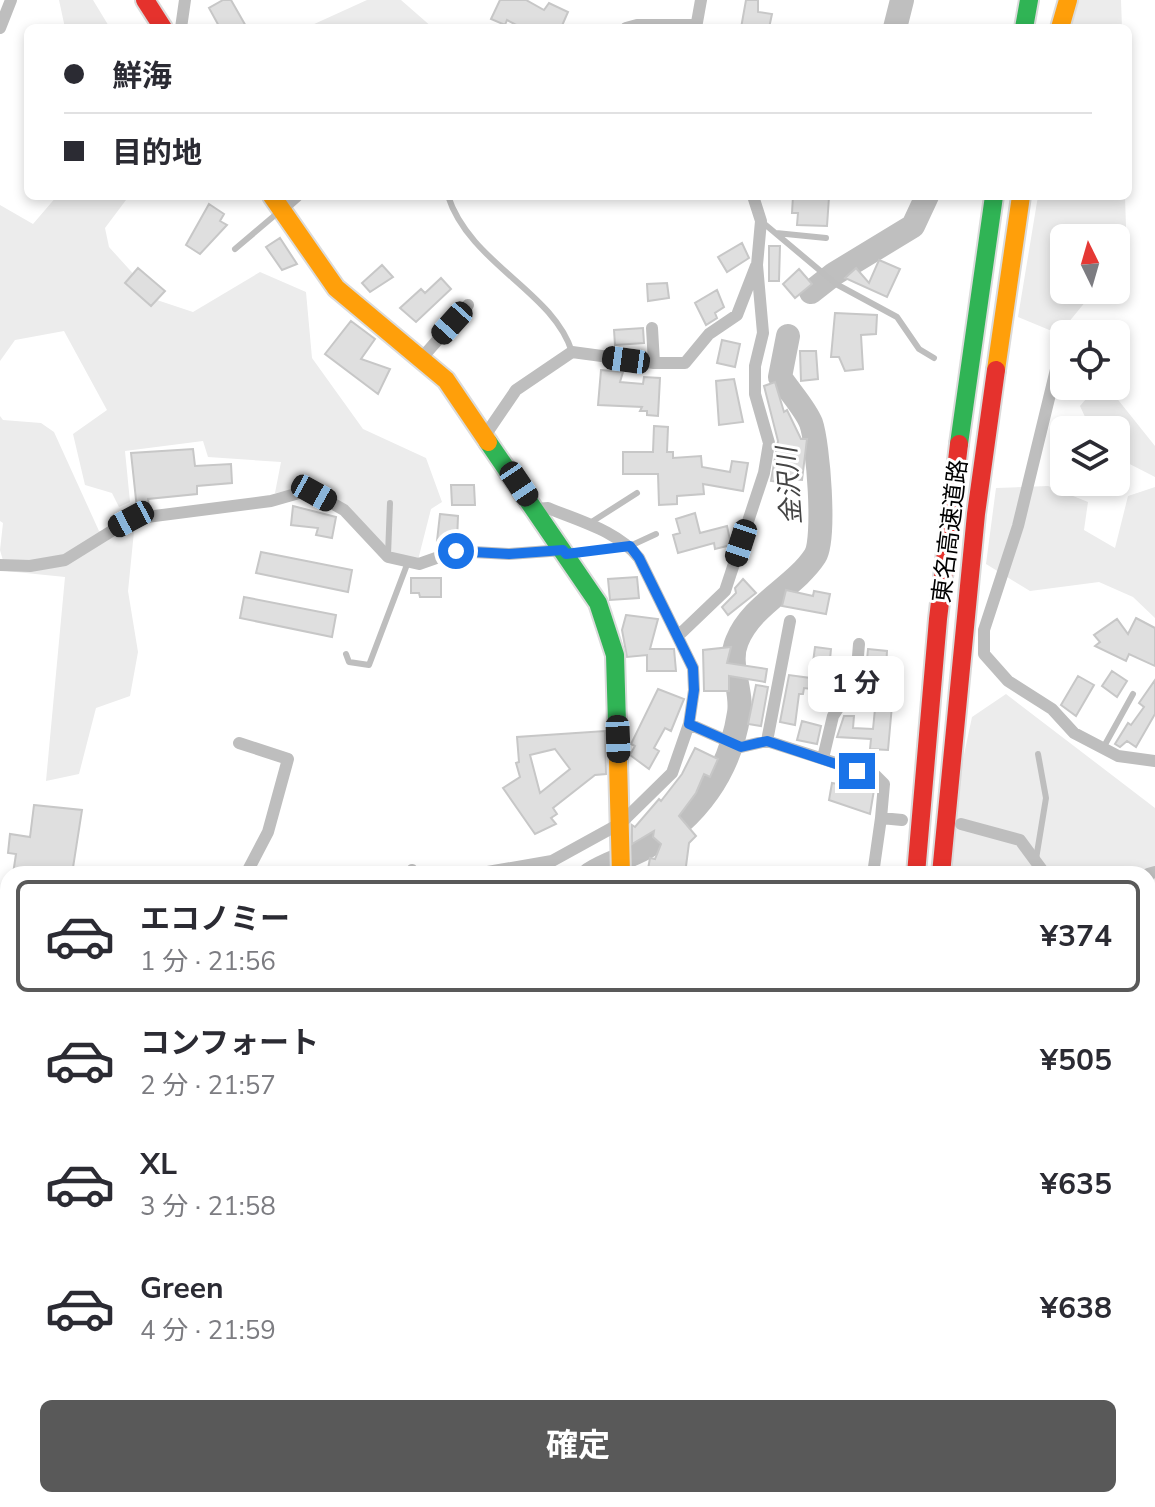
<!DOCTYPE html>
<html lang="ja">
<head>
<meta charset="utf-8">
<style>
	:root { --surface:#fff; --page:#f7f7f7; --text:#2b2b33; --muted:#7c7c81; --line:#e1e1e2; --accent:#595959 }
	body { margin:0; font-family:"Nunito Sans","Noto Sans JP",sans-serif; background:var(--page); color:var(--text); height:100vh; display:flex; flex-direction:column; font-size:30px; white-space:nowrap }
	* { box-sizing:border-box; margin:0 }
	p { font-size:26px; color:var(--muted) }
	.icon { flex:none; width:44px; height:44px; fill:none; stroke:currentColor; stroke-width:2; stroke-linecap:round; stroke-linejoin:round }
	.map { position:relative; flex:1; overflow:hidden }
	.panel { position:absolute; left:0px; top:866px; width:1156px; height:642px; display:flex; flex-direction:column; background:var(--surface); border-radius:24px 24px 0 0; box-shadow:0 4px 12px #0003 }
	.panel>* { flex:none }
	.top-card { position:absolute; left:24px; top:24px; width:1108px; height:176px; border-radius:12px; box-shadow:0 4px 12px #0003; display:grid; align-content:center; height:176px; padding:0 40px; background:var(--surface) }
	.needle { width:52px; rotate:355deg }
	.tools { position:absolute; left:1050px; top:224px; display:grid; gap:16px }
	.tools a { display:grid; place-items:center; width:80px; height:80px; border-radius:12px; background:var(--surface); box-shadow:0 4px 12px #0003; font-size:40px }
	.end { position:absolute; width:36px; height:36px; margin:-18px; border:10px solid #1a73e8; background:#fff; box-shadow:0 0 0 4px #fff }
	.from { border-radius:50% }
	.bubble { position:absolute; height:56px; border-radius:12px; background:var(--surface); box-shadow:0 4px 12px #0003; font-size:26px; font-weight:700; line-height:56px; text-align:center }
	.car { position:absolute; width:24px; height:48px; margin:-24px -12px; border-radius:10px; box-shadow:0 0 6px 2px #0007; background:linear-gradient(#222 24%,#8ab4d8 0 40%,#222 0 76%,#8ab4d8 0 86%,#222 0) }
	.top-card b { display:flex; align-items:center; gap:28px; height:76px; font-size:30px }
	.top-card b+b { border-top:2px solid var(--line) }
	.top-card i { width:20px; height:20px; background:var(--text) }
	ul { padding:14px 0 0; list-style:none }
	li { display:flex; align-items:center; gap:24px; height:112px; margin:0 16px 12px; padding:0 24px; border:4px solid transparent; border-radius:12px }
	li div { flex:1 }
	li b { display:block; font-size:30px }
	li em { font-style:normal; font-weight:700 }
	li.current { border-color:var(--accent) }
	li>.icon { width:72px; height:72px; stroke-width:1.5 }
	.action { display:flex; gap:16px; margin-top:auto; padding:16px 40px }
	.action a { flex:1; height:92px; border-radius:12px; background:var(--accent); color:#fff; font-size:32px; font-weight:700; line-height:92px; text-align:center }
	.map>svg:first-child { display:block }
	.green { fill:#ececec }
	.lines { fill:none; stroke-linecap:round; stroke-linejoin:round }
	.river { stroke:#bfbfbf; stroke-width:24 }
	.building { fill:#dfdfdf; stroke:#c7c7c7; stroke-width:2; fill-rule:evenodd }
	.fast-casing { stroke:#dbdbdb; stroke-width:22 }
	.slow-casing { stroke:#dbdbdb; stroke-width:22 }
	.jam-casing { stroke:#dbdbdb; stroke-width:22 }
	.lane { stroke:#bebebe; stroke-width:6 }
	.street { stroke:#bebebe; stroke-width:12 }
	.fast { stroke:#30b455; stroke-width:18 }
	.slow { stroke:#ff9f0a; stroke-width:18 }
	.jam { stroke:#e5322d; stroke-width:18 }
	.route { stroke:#1a73e8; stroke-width:10 }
	.labels { text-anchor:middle; stroke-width:6; stroke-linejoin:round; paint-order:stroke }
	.street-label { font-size:24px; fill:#000; stroke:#fff }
	.water-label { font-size:26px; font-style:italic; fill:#444; stroke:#fff }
</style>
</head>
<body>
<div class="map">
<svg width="1155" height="1507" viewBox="0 0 1155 1507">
	<rect width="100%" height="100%" fill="#fff"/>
	<path class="green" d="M59,0H93L110,28H65Z
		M367,0H401L433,28H314L312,25Z
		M1070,0H1121L1122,28H1066Z
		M57,196H129L105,228L109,247L157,300L193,312L260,272L306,292L312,358L363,429L426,458L442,502L431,509L418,560L391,553L318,488L275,493L281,462L208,457L203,441L125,451L130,502L119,507L112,493L85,485L73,434L107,410L64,331L15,340L0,361V205L33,224Z
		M1038,196H1125L1126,227L1116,248V238H1064V290H1095L1059,334L1018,317Z
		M1097,386H1107L1155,446V477L1116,457V430H1091L1080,406Z
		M0,416L3,420L41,423L54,432L99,531H134L128,591L138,652L130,696L96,708L79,774L46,781L65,577L6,571L0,550L3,523L0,521Z
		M1048,486L1088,502L1084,530L1115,548L1128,496L1155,487V618L1133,597L1099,582L1030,591L986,564L996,488Z
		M1006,694L1155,808V879L1148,892V874H948L952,811L972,717Z
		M8,1018V1322L0,1267V1022Z
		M1148,1022H1155V1168L1148,1169Z
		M1155,1351V1507H957L956,1500H1148V1354Z
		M111,1500H367V1507H117Z"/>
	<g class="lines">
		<path class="river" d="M895,28L902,0
			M811,292L834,274L913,226L927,196
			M590,874C607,863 627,858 645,848C697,818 730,772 739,713C743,690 727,664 737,641C752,604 794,588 815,556C826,539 818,443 811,423C805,408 789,391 780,377L788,336
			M0,1084L8,1092
			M152,1500L162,1507"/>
	</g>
	<path class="building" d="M223,0H231L247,28H220L209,8Z
		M500,0H526L544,10L549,3L568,12L561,28H522L507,20L505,25L491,19Z
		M746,0H758V12L772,14L769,28H741Z
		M793,196L829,197L827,226L797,225L798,213H792Z
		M209,204L224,214L220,221L227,225L200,254L186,245Z
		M280,238L297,264L282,270L266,247Z
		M742,243L749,258L727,272L718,257Z
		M769,246H780L779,281H769Z
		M879,260L900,269L887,297L845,278L856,268L869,283Z
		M382,265L393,277L370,292L362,283Z
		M138,268L165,291L151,306L125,283Z
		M799,269L812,284L795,298L783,284Z
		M441,278L451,289L416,322L400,308L421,289L425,293Z
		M667,283L669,298L648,301L647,284Z
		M717,290L724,307L715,313L717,318L706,325L695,303Z
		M835,313L877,315L876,334L861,335L863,369L845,371L839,357H831Z
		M351,321L375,339L361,359L390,369L378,394L325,354Z
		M643,328L644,343L615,345L614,330Z
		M722,340L740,344L735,367L717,363Z
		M800,351H816L818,379L801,381Z
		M601,370L623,372L620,382L643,384L644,377L660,378L658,416L647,415V411H640L642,407L598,405Z
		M734,379L743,422L719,425L716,381Z
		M775,382L784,412L787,410L801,439H807L802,480L779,478L778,482L771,481L778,441L764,386Z
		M654,426L668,427L667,452H673V458L701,456L702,467L730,472L732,461L748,463L743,491L703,484L704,494L677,496V504L659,505L658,474H623V452H653Z
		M193,449L195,466L231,464L232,483L197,486V494L148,499L149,508L137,509L131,453Z
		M451,485H474L475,505H452Z
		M293,506L336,517L332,538L316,535L318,528L291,525Z
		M695,513L700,533L727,526L731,545L715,549L714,543L678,553L673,535L680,533L676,519Z
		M440,514L458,516L457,542L437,541Z
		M261,552L352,570L348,592L256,573Z
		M637,577L639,598L610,600L608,579Z
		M411,578H441V597H420L419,593H411Z
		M743,579L756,593L728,615L722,607L736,593L735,588Z
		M786,590L813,596L814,591L830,594L826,614L782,606Z
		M244,597L336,615L332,637L240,618Z
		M626,615L658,619L650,649H674L676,671H647V655L627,657L622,630Z
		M1136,618L1155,628V666L1129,654L1126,661L1095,646L1100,642L1094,635L1117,619L1128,634Z
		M731,647L727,663L767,669L765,682L729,676V691H704L703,650Z
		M815,647L831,649L828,679L836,681L834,692L804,688L803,694H799L795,725L780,722L789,675L811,678Z
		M868,649L887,651L886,669L875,668L872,693L893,694L888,750L870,749L871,739L837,737L844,716H854L853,728L873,729L875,709L856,707L865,682Z
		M1112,671L1127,681L1117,697L1102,686Z
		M1078,676L1094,685L1076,716L1061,705Z
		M1155,680V714L1136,747L1127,741L1120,747L1115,744L1128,723L1131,725L1144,707L1139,703Z
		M756,685L768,687L761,726L748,724Z
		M658,689L684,699L671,731L665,728L654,748L659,751L649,769L630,755L635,746L631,744Z
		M802,721L821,726L817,744L797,740Z
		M605,731L606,774L595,775L553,808L557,814L551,818L556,824L535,834L503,788L520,777L516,763L519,762L517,737ZM555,749L570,769L540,793L530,755Z
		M695,748L718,759L710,777L704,774L696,793L679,816L696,836L689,843L685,874H654L655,870L648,869L650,858L655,859L661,844L653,837L654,831L632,844V825L635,827L659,799L661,801L682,774Z
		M832,783L874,790L870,814L829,800Z
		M34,805L82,810L72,874H13L16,854L8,853L10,834L30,837Z"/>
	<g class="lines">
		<g class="fast-casing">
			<path id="fast" d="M1024,28L1029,0
				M488,442L598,603L615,655L617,724
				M959,444L994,196"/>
		</g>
		<g class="slow-casing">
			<path id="slow" d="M1060,28L1068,0
				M272,196L336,288L446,380L488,442
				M996,370L1021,196
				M617,724L621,874
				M854,1500V1507
				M929,1500V1507"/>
		</g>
		<g class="jam-casing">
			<path id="jam" d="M145,0L163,28
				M916,874L938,619L959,444
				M941,874L976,514L996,370
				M899,1500V1507"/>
		</g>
		<path class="lane" d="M448,196C470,264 553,291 572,352
			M761,221L836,284L897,317L919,349L934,358
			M776,233L826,238
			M235,249L281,210
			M590,523L637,493
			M567,554L630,546L656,534
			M388,555L390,503
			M346,654L349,662L369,665L408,562
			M1102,750L1133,694
			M1036,859L1046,798L1038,754
			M949,1500V1507
			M1054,1507L1055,1500"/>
		<path class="street" d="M0,28L11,0
			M181,28L185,0
			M626,28L637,25H696
			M696,28L701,0
			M281,210L297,196
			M652,328L654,363
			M1060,353L1018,526L984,630V654L1008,681L1052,709L1074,733L1118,756L1155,761
			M421,359L468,305
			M486,434L516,390L572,352L654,363H685L709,334L737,315L756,266
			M0,565L30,566L65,560L131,519L271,501L299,493H314L344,510L388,557L419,564L456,551L509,554L563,550
			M679,635L725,591L764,473L769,443L755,394V366L763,333L757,265L761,221L753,196
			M689,724L741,747L767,741L876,776L884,784L881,818
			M767,741L790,621
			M239,743L288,759L268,832L246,874
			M823,758L833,716L856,681L859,644
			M961,824L1020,840L1045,874
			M412,870L415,874
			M292,874L293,872
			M476,874L552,861L621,823L672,773L689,724L694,690L693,668L639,558C618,531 579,521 548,508L536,509
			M873,874L881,818L902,820
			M1148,874L1155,872
			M0,937L8,938
			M1148,1258L1155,1262
			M0,1469L8,1479
			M25,1500L31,1507
			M507,1500L511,1507
			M800,1500V1507
			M969,1500L970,1507"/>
		<use href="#fast" class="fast"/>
		<use href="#slow" class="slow"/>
		<use href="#jam" class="jam"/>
	</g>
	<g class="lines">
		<path class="route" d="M456,551L509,554L563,550L566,554L630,546L639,558L693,668L694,690L689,724L741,747L767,741L857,771"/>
	</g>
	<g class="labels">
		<g class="street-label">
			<text transform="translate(950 531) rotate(-83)" y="8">東名高速道路</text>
		</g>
		<g class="water-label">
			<text transform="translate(789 486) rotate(-94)" y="9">金沢川</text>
		</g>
	</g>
</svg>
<div class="tools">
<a><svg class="needle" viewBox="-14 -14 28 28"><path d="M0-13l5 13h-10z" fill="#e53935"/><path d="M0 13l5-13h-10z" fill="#7c7c81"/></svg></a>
<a><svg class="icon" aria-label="locate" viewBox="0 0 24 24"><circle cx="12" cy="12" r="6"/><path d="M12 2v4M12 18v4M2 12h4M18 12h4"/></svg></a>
<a><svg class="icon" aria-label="layers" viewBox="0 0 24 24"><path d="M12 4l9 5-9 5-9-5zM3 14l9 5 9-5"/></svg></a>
</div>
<i class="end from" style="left:456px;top:551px"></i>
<i class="end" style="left:857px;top:771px"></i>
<div class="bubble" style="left:808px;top:656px;width:96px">1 分</div>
<i class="car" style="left:452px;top:323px;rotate:222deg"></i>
<i class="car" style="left:626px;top:360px;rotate:278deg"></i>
<i class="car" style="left:519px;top:484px;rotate:146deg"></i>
<i class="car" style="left:314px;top:493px;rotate:119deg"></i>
<i class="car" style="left:131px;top:519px;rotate:242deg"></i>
<i class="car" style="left:741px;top:543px;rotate:198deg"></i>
<i class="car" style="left:618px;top:739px;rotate:178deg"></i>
<div class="top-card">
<b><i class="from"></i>鮮海</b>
<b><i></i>目的地</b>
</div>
<section class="panel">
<ul>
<li class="current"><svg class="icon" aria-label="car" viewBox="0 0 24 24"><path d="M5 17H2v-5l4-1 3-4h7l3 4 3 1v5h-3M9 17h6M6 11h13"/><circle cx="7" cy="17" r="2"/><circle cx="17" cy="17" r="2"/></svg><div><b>エコノミー</b><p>1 分 · 21:56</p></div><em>¥374</em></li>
<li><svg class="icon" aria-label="car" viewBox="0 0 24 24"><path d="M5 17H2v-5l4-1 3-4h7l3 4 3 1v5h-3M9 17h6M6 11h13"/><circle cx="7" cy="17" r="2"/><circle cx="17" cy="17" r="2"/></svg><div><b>コンフォート</b><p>2 分 · 21:57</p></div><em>¥505</em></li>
<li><svg class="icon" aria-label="car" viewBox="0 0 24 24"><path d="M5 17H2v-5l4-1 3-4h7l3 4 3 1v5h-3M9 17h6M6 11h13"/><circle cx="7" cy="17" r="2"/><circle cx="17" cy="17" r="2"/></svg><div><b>XL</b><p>3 分 · 21:58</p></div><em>¥635</em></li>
<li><svg class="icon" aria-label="car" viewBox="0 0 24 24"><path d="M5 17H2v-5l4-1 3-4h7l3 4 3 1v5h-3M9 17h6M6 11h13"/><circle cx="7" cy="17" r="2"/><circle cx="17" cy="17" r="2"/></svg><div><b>Green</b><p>4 分 · 21:59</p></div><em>¥638</em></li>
</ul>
<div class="action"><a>確定</a></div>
</section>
</div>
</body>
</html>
